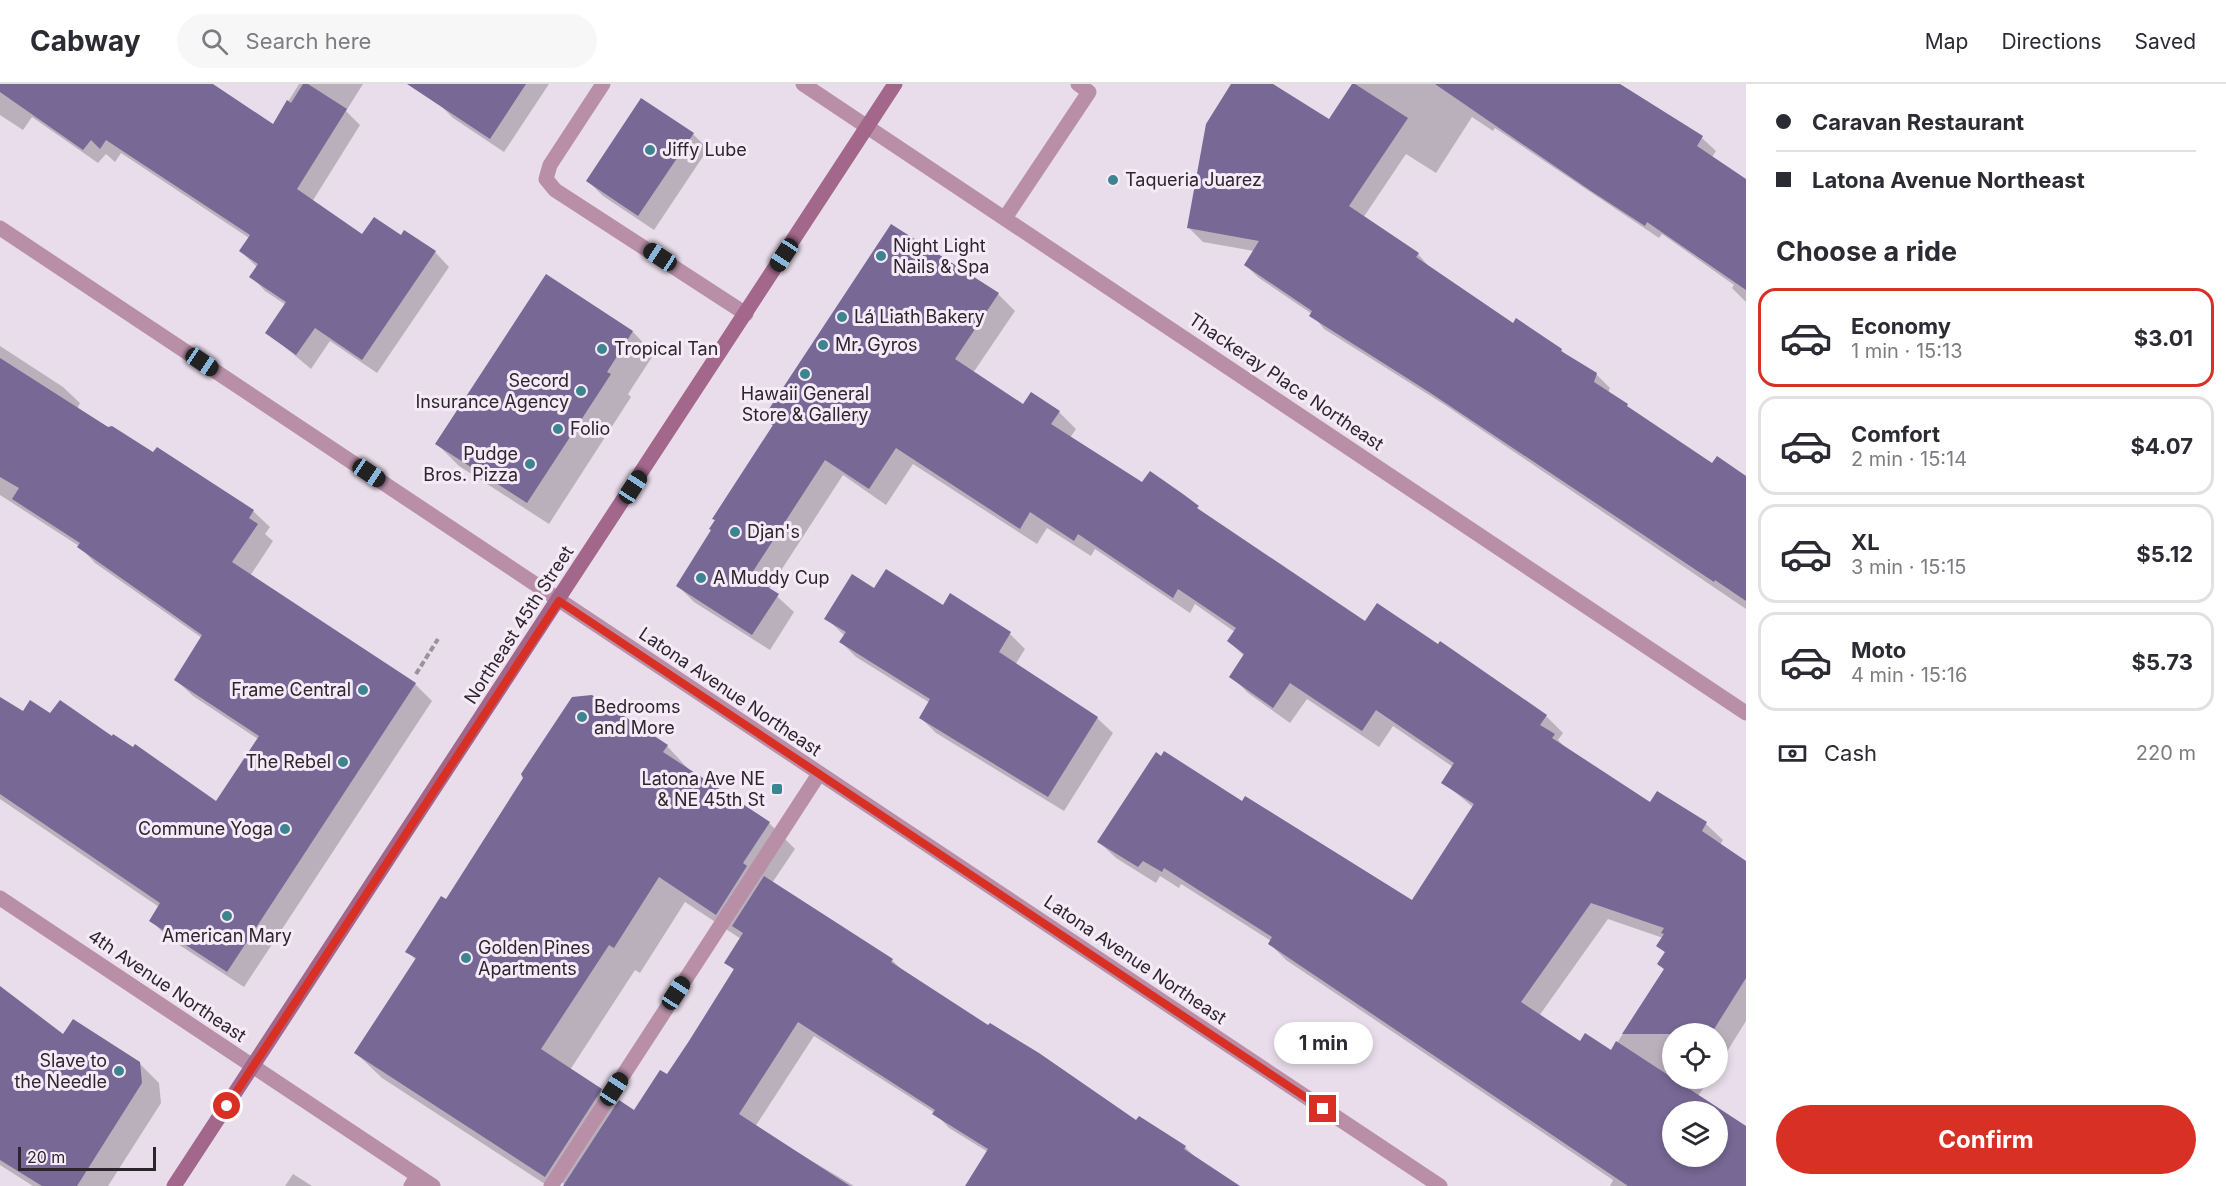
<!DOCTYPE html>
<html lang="en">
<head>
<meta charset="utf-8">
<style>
	:root { --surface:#fff; --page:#f7f7f7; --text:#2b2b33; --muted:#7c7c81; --line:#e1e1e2; --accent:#d93025 }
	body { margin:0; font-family:Inter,sans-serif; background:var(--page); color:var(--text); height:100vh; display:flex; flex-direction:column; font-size:22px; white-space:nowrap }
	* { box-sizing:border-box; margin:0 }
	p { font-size:20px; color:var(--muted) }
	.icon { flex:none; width:33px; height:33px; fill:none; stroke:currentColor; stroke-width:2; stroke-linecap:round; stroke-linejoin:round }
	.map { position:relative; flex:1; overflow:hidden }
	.details { display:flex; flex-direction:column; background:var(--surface); width:480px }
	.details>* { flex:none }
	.guide { display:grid; align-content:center; height:132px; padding:0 30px; background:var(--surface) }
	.buttons { position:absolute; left:1662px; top:939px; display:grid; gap:12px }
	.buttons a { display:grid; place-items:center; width:66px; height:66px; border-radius:50%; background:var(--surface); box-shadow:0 3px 9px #0003; font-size:30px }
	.scale { position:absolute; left:18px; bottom:15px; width:138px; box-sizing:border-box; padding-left:6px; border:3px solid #2b262c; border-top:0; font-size:16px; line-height:21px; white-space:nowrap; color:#2b262c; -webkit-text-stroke:4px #f6eaf8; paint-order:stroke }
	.end { position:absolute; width:27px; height:27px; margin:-14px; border:8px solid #d93025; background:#fff; box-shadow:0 0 0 3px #fff }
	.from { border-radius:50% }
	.bubble { position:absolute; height:42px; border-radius:21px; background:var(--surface); box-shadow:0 3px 9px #0003; font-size:20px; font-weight:700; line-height:42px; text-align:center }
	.car { position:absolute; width:18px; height:36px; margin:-18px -9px; border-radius:8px; box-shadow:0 0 4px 2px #0007; background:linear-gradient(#222 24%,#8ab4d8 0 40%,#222 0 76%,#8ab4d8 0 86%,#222 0) }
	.guide b { display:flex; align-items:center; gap:21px; height:57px; font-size:22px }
	.guide b+b { border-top:2px solid var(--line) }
	.guide i { width:15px; height:15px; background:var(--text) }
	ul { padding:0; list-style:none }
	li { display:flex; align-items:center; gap:18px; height:99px; margin:0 12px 9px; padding:0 18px; border:3px solid var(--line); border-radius:18px }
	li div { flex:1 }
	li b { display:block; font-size:22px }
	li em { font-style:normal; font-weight:700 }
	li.on { border-color:var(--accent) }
	li>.icon { width:54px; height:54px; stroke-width:1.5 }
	h2 { padding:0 30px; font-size:27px; line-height:72px }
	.pay { display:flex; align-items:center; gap:15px; height:66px; padding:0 30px; font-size:22px }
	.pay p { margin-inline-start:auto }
	.action { display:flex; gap:12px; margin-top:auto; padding:12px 30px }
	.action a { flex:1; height:69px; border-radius:36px; background:var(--accent); color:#fff; font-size:24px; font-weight:700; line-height:69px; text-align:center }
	header { display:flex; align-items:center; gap:36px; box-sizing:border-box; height:84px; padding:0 30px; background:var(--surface); border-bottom:2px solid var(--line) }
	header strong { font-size:28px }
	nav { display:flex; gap:33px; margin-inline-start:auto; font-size:21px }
	.search { width:420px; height:54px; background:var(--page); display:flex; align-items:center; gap:15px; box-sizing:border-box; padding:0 21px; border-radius:33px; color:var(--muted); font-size:22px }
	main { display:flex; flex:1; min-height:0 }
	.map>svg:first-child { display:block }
	.shadow { fill:#0003; fill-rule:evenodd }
	.building { fill:#776895; fill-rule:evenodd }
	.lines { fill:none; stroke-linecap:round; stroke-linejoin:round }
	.path { stroke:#9b929d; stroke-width:4; stroke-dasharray:6 3; stroke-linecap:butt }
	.service { stroke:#b88fa7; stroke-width:15 }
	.minor { stroke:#b88fa7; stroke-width:15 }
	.tertiary { stroke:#b88fa7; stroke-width:15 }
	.secondary { stroke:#a2678a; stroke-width:15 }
	.route { stroke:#d93025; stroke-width:8 }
	.poi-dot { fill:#3e8390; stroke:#f6eaf8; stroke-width:2 }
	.labels { text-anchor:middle; stroke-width:6; stroke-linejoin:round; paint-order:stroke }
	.poi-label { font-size:18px; fill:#2b262c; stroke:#f6eaf8; text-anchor:start }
	.street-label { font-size:18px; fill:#2b262c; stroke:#f6eaf8 }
</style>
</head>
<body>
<header>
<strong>Cabway</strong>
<div class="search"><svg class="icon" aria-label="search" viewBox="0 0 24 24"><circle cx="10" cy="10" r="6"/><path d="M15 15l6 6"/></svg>Search here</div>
<nav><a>Map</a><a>Directions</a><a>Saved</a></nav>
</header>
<main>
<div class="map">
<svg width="1746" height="1102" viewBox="0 0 1746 1102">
	<rect width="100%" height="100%" fill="#e9ddeb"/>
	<path class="shadow" d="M0,0H208L273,42L299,0H363L346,27L360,41L312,118L362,152L401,153L435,168L449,183L377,289L330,257L311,285L267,248L286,221L265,207L251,192L257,183L240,167L249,154L121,69L115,78L106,70L98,79L32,33L23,46L0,31Z
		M443,0H549L504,68L453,34L439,20Z
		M1354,0H1620L1702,54L1716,67L1712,73L1746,96V218L1732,204L1734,201L1662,150L1659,154L1495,44L1493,47L1472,33L1436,89L1406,70L1363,134L1418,170L1431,185L1513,241L1561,266L1570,275L1596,290L1610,304L1608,309L1636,330L1713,381L1746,393V525L1445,321L1324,245L1312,230L1259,194L1245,181L1254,167L1203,158L1189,144L1333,71Z
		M693,50L708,65L654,146L603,112L588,97Z
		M547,192L633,248L654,270L628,310L631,313L549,440L459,382L437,360Z
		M998,210L1015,227L973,289L1024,322L1059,328L1076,345L1070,354L1143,401L1182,411L1206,432L1366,539L1546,632L1563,649L1558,656L1570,668L1650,720L1657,709L1706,740L1723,756L1720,761L1746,779V937L1718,982V950H1672V994H1710L1698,1012L1746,1043V1102H1610L1613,1096L1286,876L1269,859L1271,857L1181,800L1179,804L1160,792L1156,799L1116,774L1099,758L1243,719L1413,818L1474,724L1443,698L1453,683L1393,642L1379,663L1307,615L1290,639L1248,609L1231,592L1244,572L1229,557L1235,548L1195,520L1190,529L1095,465L1091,472L1047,444L1037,460L913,380L886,421L843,391L769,505L794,528L770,566L694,518L678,502L774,343L765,334ZM1608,835L1663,854L1658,862L1666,869L1659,880L1665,886L1611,968L1580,959L1539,932ZM1672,1028H1718V1072H1672Z
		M0,262L63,303L80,319L77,325L253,427L270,443L265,450L273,457L250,492L415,600L432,617L244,903L167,853L151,836L159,823L0,715V614L23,629L51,631L112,654L217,719L258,655L193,612L176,596L202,554L95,479L79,462L0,411Z
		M874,506L943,523L950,511L1010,550L1025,565L1015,581L1097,634L1113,649L1064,727L936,649L921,634L930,619L856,573L841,558L845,552L826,534Z
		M667,662L692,689L769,739L795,765L772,799L892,876L906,890L1137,1038L1185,1063L1198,1076L1236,1102H967L988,1068L949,1044L935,1029L814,952L755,1043L854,1102H568L559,1097L548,1102L382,994L356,969L416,876L407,867L447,818ZM685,818L741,855L726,878L735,887L667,992L634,1028L617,1022L601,1007L570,986L635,886L640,889Z
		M0,907L63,952L139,979L159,999L161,1019L108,1102H33L0,1081Z
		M293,1090L312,1102H285Z"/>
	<path class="building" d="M0,0H213L273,40L287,16L291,19L303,0H308L347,25L297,105L362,150L374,133L401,151L404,146L436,167L362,276L315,244L296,271L265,249L286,218L249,193L258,180L239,167L250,151L106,56L100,65L91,56L83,66L0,8Z
		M407,0H526L490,55Z
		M1231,0H1273L1329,35L1352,0H1355L1408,34L1349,122L1419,169L1416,173L1513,239L1516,234L1562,265L1561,267L1597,289L1594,298L1628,320L1627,322L1712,379L1717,372L1746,392V517L1715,496L1714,498L1429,308L1309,232L1312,227L1244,181L1259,157L1187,144L1206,40Z
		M1435,0H1620L1703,52L1697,62L1746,95V206L1647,138L1645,142L1591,107Z
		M641,14L694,49L638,132L586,97Z
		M891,140L999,209L955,275L1023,320L1031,308L1060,327L1051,340L1142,398L1150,387L1183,410L1199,422L1197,424L1365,537L1377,519L1438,560L1440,557L1547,631L1540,641L1555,650L1552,654L1650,718L1657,707L1707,738L1702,747L1746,777V894L1711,950H1622L1664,885L1657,880L1665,868L1656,862L1664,850L1661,849L1664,844L1591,819L1521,918L1580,957L1585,949L1611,966L1616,957L1746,1042V1102H1628L1268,860L1272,853L1164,784L1162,788L1143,777L1138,783L1097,758L1156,668L1161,672L1164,667L1242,717L1245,712L1412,816L1474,720L1441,699L1454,679L1376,626L1362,647L1290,599L1273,624L1229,593L1244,570L1227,557L1236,544L1178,505L1173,514L1078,450L1074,457L1030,428L1020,445L896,364L869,405L825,376L750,492L779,510L752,551L676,502L711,446L709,445L715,436L712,435L773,341L763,334ZM1672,1028H1718V1072H1672Z
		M546,190L633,247L607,288L611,290L527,419L435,360Z
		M0,274L108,343L112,342L153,368L157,363L254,426L249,434L258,440L232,478L416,599L227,888L149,837L160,819L0,710V613L23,627L30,616L50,629L60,616L112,652L113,650L133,663L135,660L216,717L259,652L174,596L202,551L77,463L80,459L12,415L19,404L0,393Z
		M886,485L943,521L950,509L1011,548L999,568L1098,633L1048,713L919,634L930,615L839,558L846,548L824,535L852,490L874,504Z
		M592,611L668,661L663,668L770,738L743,779L747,782L716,831L659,793L614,864L609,861L541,965L602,1005L545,1093L354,969L416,874L405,868L441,812L446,815L523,694L521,690L572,613Z
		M764,792L893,875L891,878L988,941L990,939L1039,969L1136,1036L1139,1032L1186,1062L1184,1065L1240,1102H965L988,1065L932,1030L935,1026L798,938L739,1030L850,1102H563L619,1016L634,1026L660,986L667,990L689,957L734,885L724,879L743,849L732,842Z
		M0,902L63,950L73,935L140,978L142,999L77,1102H42L0,1076Z"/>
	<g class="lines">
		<path class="path" d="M416,590L438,555"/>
		<path class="service" d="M603,0L550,81L546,95L555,106L746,230
			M1005,134L1089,8L1078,0
			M411,1102L417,1092
			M551,1102L819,690"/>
		<path class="minor" d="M0,814L433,1102"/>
		<path class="tertiary" d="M803,0L1746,629
			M0,144L1440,1102"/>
		<path class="secondary" d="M174,1102L895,0"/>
	</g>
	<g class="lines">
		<path class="route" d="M227,1022L559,517L1323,1025"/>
	</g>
	<g class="poi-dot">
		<circle cx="650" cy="66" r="6"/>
		<circle cx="1113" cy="96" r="6"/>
		<circle cx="881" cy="172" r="6"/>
		<circle cx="842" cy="233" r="6"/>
		<circle cx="823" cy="261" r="6"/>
		<circle cx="602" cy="265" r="6"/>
		<circle cx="805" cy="290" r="6"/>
		<circle cx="581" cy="307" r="6"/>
		<circle cx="558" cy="345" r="6"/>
		<circle cx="530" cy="380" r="6"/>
		<circle cx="735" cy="448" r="6"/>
		<circle cx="701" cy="494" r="6"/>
		<circle cx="363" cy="606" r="6"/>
		<circle cx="582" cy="633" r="6"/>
		<circle cx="343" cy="678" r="6"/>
		<rect x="771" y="699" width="12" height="12" rx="3"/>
		<circle cx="285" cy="745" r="6"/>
		<circle cx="227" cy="832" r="6"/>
		<circle cx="466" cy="874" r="6"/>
		<circle cx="119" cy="987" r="6"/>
	</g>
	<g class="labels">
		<g class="poi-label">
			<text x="662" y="72">Jiffy Lube</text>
			<text x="1125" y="102">Taqueria Juarez</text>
			<text x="893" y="168">Night Light<tspan x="893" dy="21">Nails &amp; Spa</tspan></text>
			<text x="854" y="239">Lá Liath Bakery</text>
			<text x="835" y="267">Mr. Gyros</text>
			<text x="614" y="271">Tropical Tan</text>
			<text x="569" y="303" text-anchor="end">Secord<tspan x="569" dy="21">Insurance Agency</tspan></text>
			<text x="805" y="316" text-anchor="middle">Hawaii General<tspan x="805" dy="21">Store &amp; Gallery</tspan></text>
			<text x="570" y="351">Folio</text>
			<text x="518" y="376" text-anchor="end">Pudge<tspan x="518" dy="21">Bros. Pizza</tspan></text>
			<text x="747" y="454">Djan's</text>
			<text x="713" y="500">A Muddy Cup</text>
			<text x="351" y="612" text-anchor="end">Frame Central</text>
			<text x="594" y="629">Bedrooms<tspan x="594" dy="21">and More</tspan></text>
			<text x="331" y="684" text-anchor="end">The Rebel</text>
			<text x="765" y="701" text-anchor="end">Latona Ave NE<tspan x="765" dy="21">&amp; NE 45th St</tspan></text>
			<text x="273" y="751" text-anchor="end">Commune Yoga</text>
			<text x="227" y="858" text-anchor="middle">American Mary</text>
			<text x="478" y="870">Golden Pines<tspan x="478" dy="21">Apartments</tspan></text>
			<text x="107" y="983" text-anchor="end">Slave to<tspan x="107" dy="21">the Needle</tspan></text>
		</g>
		<g class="street-label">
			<text transform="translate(1286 298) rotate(34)" y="6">Thackeray Place Northeast</text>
			<text transform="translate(519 541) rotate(-57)" y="6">Northeast 45th Street</text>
			<text transform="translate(730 608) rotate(34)" y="6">Latona Avenue Northeast</text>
			<text transform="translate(1135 876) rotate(34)" y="6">Latona Avenue Northeast</text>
			<text transform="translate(167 902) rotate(34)" y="6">4th Avenue Northeast</text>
		</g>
	</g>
</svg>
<div class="buttons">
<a><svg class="icon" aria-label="locate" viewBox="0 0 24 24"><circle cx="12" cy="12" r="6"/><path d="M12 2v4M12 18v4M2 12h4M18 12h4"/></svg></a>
<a><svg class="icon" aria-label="layers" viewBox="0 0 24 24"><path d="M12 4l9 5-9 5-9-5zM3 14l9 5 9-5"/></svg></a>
</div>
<div class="scale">20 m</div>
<i class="end from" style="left:227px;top:1022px"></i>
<i class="end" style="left:1323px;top:1025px"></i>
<div class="bubble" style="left:1274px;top:938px;width:99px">1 min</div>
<i class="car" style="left:784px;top:171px;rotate:213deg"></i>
<i class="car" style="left:660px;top:173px;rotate:303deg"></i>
<i class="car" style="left:202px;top:278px;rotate:124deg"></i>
<i class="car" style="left:369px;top:389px;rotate:124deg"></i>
<i class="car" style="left:633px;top:403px;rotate:33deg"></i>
<i class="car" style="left:676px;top:909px;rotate:33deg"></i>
<i class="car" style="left:614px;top:1005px;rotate:33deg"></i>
</div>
<section class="details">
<div class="guide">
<b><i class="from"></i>Caravan Restaurant</b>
<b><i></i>Latona Avenue Northeast</b>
</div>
<h2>Choose a ride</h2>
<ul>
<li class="on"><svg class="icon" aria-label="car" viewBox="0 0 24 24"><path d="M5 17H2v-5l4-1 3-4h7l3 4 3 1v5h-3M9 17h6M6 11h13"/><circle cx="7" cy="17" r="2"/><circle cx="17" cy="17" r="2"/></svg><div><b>Economy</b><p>1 min · 15:13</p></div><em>$3.01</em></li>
<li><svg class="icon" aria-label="car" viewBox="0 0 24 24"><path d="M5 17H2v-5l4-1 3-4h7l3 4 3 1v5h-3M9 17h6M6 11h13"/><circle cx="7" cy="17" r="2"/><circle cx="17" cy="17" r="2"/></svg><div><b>Comfort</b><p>2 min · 15:14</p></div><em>$4.07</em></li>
<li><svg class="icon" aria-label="car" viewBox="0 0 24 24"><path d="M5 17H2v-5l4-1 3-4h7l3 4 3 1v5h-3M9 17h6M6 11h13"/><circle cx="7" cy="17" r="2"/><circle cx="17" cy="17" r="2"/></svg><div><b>XL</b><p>3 min · 15:15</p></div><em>$5.12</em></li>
<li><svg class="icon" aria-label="car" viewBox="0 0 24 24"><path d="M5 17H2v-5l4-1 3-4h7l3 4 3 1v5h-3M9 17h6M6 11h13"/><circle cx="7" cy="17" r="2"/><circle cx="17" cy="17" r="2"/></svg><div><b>Moto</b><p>4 min · 15:16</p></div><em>$5.73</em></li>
</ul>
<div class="pay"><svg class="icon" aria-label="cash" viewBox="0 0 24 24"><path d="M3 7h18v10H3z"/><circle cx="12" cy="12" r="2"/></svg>Cash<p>220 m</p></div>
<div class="action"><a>Confirm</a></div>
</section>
</main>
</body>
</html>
